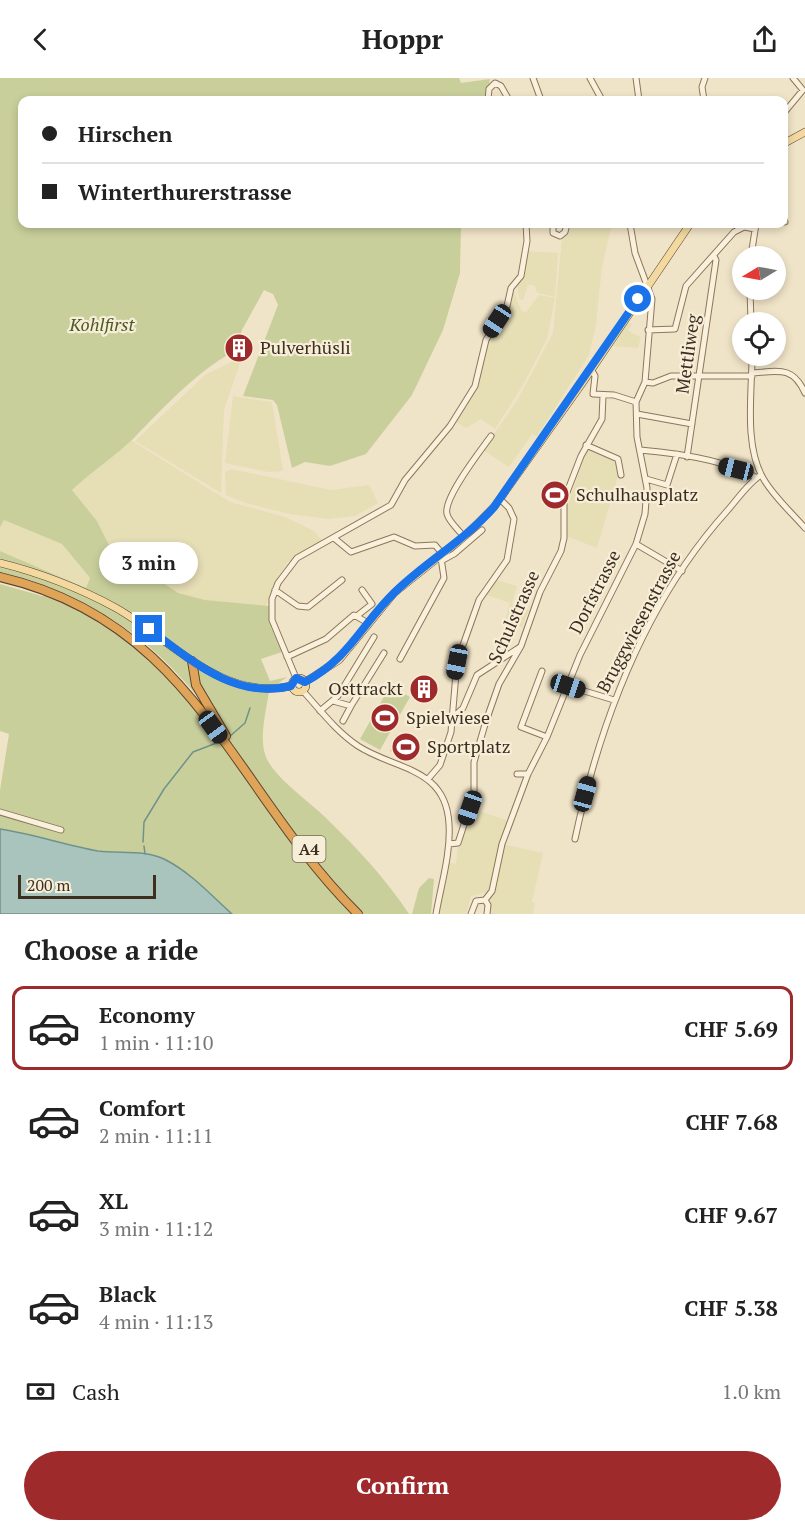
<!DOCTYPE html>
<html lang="en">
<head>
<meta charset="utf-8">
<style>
	:root { --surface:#fff; --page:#f6f6f6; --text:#222; --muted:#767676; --line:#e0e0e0; --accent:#9e2a2b }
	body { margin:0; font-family:"PT Serif",serif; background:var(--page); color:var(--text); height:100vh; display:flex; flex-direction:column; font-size:22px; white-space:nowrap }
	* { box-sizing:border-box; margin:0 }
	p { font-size:20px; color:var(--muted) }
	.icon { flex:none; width:33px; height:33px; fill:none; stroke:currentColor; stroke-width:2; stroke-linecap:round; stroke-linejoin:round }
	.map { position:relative; height:836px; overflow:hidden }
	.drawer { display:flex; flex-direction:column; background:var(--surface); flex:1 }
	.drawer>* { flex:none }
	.hud { position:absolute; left:18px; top:18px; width:770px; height:132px; border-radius:12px; box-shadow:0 3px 9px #0003; display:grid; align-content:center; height:132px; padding:0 24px; background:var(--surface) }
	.needle { width:39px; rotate:260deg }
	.tools { position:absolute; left:732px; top:168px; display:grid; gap:12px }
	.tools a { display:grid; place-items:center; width:54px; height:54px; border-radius:50%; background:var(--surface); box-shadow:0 3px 9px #0003; font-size:30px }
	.scale { position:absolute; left:18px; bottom:15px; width:138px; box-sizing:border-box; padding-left:6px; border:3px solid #3d2e20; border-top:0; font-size:16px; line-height:21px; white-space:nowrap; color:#3d2e20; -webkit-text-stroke:4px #f7eed8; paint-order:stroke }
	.end { position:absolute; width:27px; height:27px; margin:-14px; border:8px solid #1a73e8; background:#fff; box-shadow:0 0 0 3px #fff }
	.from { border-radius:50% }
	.bubble { position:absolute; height:42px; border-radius:21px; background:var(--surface); box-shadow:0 3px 9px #0003; font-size:20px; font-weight:800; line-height:42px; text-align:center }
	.car { position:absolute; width:18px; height:36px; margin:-18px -9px; border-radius:8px; box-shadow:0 0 4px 2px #0007; background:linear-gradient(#222 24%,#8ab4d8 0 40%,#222 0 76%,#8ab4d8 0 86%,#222 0) }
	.hud b { display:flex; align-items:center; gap:21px; height:57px; font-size:22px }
	.hud b+b { border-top:2px solid var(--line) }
	.hud i { width:15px; height:15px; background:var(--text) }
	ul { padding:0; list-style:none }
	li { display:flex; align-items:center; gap:18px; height:84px; margin:0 12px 9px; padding:0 12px; border:3px solid transparent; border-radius:12px }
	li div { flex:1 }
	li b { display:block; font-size:22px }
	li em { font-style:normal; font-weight:800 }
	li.current { border-color:var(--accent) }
	li>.icon { width:54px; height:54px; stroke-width:1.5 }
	h2 { padding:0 24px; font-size:27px; line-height:72px }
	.pay { display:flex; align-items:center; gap:15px; height:66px; padding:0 24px; font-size:22px }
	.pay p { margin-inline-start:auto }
	.primary-button { display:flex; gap:12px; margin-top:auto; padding:12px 24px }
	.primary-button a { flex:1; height:69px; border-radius:36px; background:var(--accent); color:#fff; font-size:24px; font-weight:800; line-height:69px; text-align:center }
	header { display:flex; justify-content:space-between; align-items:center; height:78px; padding:0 24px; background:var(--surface); font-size:27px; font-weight:800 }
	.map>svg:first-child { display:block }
	.farmland { fill:#e6deb5 }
	.green { fill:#c9cf9b }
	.water { fill:#a9c4bc; stroke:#6f938a; stroke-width:1.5 }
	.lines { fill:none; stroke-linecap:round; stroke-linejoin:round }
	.stream { stroke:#6f938a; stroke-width:1.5 }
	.minor-casing { stroke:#8d765c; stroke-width:7 }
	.major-casing { stroke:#5b4430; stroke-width:8 }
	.highway-casing { stroke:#5b4430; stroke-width:10 }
	.minor { stroke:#faf1dc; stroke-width:5 }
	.major { stroke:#f3d9a0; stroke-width:7 }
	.highway { stroke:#e0a458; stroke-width:8 }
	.route { stroke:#1a73e8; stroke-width:8 }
	.labels { text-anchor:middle; stroke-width:4.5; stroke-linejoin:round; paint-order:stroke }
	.shield { fill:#f7eed8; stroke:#756857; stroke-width:1.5 }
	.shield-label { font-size:16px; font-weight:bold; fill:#3d2e20 }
	.park-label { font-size:18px; font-style:italic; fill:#4d5a26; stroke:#f7eed8 }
	.poi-label { font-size:18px; fill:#3d2e20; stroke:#f7eed8; text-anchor:start }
	.street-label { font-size:18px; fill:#3d2e20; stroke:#f7eed8 }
</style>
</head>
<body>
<header><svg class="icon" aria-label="back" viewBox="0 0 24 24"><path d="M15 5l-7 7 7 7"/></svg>Hoppr<svg class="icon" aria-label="share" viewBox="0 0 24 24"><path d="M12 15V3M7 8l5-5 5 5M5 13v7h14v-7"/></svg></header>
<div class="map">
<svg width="805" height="836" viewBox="0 0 805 836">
	<rect width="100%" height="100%" fill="#f0e4c8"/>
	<path class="farmland" d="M572,146H612L602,188L596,247L589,277L537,358L532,356L509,389L483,372L518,321L553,255L562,159L567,158Z
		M528,173L558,175L555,219L537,215L535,208L528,207L523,222L519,221L517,206L523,196Z
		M514,212L518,226L522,233L526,234L539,217L555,220L547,261L523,307L495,351L481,341L466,350L456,344L478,305L485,270Z
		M628,244L632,246L628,253L641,259L638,270L613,268Z
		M237,281L241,282L224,332L221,415L135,363L205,297Z
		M233,318L272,324L283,393L268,394L225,385Z
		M131,362L230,424L285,439L314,453L322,462L287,485L278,499L266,528L205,522L178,515L109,467L97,443L72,412Z
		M587,370L609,379L617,386L618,398L597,470L566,458L565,435Z
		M231,391L331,412L369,407L378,425L355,438L329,441L290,436L245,425L226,417L225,394Z
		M4,442L62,466L90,500L87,510L0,473V449Z
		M496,502L517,508L512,526L529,532L522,549L505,542L510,525L484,516Z
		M470,730L509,743L502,766L543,775L532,824L535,825L533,836H489L491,813L471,818L466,836H439L448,784L456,786L458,765Z"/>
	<path class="green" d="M0,0H459L461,5L490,1L486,22H22V146H461L460,195L443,252L412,317L366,376L330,388L305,384L292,390L277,327L273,322L243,318L278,227L273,216L264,212L242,252L234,273C194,296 165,328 133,361C114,379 91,394 72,412L97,443L109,467L178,515L205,522L269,528L271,549L282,574L261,581L270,603L287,599L269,612C267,631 259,657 265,676C271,698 312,725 328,742C358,771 386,801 409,836H232L194,802L157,778L145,775L99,773L0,751V712L9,656L0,653V506L42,518L49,515L135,566L198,633L205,628C150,557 87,516 0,495V473L86,510L90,500L62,466L4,442L0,449Z
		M390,608L410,619L380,672L360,661Z
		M396,657L421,666L415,682L390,673Z
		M429,800L434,801L431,836H412L419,810Z"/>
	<path class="water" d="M0,751C33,756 65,767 98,773C121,776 145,771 166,782C191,795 211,817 232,836H0Z"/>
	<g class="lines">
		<path class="stream" d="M229,659L245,645L250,630
			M143,764L144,744L164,711L193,674L219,664
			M144,768L145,776"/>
		<g class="minor-casing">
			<path id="minor" d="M533,0L541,22
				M590,0L602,22
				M636,0L639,22
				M488,22L489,11L495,5L501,8L509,22
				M704,22L702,9L705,0
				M783,36L803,12L793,0
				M783,138L785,144
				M553,146V155L560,158L565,154L567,146
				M751,178L756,146
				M750,212L751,244
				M648,252L675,251L686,208L734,154L744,149L755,151
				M752,278C752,315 744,367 763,400C773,418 791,434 805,450
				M591,291L595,298L593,316L614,317L636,324
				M752,295C779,293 793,288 805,315
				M645,304L653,305L671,298H752
				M637,336L692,346
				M586,367L618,381L621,397
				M640,372C675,375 727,382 757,400
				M687,379L716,182L714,178
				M646,401L667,407L677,376
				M464,459C459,452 449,444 447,436C443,420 481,372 491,358
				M334,460L351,474L394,459L415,468L435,467L440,473L444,500L400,581
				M636,466L682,493
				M441,483L454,476L482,452
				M275,512L298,528L308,529L342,502
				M358,537L372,526L362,512
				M287,579L326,561L354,537L368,545
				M542,593L521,649L547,659
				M296,600L272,542V521L278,505L297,480L391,427L405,402L450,348L475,308L486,262L507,228L511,210L521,198L527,163L526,146
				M568,608L614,622
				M303,613C321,633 336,653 358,668C395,692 446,689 449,746C451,775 441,807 436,836
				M333,623L351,628L384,575
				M320,633L338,618L374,559
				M453,639L463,630L477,597L520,569
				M343,643L351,628
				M517,696H528
				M428,701L440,687L451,654L457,584L479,522L507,482L514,441L509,430L500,421
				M0,734L61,752
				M575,761C600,644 646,523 727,433C737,422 748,405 761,397
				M449,766L458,765L474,716V684L486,643L499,606L521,568L540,514L561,473L564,460V422L581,378L602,341L603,318
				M485,822L492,813L502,766L528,696L547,659L580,577L636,466L645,436L647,410L637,359L636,324L645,304L652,221L635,175L630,146
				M485,822L488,827L487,836
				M471,836L476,823L485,822"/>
		</g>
		<g class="major-casing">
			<path id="major" d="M783,66L805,54
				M0,485C40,495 79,510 116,530C171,561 222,624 291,608
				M292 607a7 7 0 1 1 14 0a7 7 0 1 1-14 0Z
				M305,604L339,582L394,515L464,459L494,429L581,307L690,146"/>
		</g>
		<g class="highway-casing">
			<path id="highway" d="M0,499C195,544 232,711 358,836
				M192,583L196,607L226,658"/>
		</g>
		<use href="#minor" class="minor"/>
		<use href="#major" class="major"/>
		<use href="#highway" class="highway"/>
	</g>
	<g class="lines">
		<path class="route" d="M149,551C191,582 235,622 291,608L296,600L305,604C351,579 361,546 396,513C427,483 465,462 494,429L638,221"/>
	</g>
	<defs>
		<g id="building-disc" transform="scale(1.5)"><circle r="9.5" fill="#9e2a2b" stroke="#f7eed8"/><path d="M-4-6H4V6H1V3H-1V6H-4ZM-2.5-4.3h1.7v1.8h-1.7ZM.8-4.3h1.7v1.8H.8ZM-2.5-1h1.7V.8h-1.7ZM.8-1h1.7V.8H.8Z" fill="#fff"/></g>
		<g id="stadium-disc" transform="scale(1.5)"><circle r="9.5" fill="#9e2a2b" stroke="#f7eed8"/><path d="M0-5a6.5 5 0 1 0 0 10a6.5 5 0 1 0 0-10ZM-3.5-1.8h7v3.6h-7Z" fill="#fff"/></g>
	</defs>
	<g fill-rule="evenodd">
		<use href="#building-disc" x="239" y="270"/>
		<use href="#stadium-disc" x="555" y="417"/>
		<use href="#building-disc" x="424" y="611"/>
		<use href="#stadium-disc" x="385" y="640"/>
		<use href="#stadium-disc" x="406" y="669"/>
	</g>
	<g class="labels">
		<rect class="shield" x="292.5" y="758" width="33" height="26" rx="4.5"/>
		<g class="shield-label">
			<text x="309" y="777">A4</text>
		</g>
		<g class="park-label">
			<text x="102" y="253">Kohlfirst</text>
		</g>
		<g class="poi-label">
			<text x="260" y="276">Pulverhüsli</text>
			<text x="576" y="423">Schulhausplatz</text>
			<text x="403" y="617" text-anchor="end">Osttrackt</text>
			<text x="406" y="646">Spielwiese</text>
			<text x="427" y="675">Sportplatz</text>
		</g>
		<g class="street-label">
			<text transform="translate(688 276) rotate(-82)" y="6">Mettliweg</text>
			<text transform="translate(595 514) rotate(-63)" y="6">Dorfstrasse</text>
			<text transform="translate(514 539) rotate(-66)" y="6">Schulstrasse</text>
			<text transform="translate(639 544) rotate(-62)" y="6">Bruggwiesenstrasse</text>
		</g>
	</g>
</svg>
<div class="tools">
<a><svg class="needle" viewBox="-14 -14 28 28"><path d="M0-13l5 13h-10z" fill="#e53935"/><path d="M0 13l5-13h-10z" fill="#767676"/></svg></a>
<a><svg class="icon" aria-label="locate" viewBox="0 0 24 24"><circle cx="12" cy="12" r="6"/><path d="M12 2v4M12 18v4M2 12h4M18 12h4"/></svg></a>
</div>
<div class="scale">200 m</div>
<i class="end from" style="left:638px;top:221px"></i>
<i class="end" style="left:149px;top:551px"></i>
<div class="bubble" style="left:99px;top:464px;width:99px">3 min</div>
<i class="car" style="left:497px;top:243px;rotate:213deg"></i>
<i class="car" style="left:736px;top:391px;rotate:284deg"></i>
<i class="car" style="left:457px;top:584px;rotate:191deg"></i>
<i class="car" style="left:568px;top:608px;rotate:108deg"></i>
<i class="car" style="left:213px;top:649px;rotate:144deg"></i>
<i class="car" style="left:585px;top:716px;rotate:15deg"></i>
<i class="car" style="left:470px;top:730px;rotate:199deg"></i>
<div class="hud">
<b><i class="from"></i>Hirschen</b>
<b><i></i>Winterthurerstrasse</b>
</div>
</div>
<section class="drawer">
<h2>Choose a ride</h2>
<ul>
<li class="current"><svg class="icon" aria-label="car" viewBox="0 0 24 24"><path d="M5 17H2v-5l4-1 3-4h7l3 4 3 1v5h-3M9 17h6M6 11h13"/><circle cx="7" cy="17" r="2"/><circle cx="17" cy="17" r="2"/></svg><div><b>Economy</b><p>1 min · 11:10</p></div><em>CHF 5.69</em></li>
<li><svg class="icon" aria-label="car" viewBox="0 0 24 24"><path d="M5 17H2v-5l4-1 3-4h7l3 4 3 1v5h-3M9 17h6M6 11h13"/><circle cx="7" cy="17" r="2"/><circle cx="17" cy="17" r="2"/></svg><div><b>Comfort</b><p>2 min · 11:11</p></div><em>CHF 7.68</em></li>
<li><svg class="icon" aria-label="car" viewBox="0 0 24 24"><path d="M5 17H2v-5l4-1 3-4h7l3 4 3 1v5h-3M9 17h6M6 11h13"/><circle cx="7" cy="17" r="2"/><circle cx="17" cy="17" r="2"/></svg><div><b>XL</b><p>3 min · 11:12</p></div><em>CHF 9.67</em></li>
<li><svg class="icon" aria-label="car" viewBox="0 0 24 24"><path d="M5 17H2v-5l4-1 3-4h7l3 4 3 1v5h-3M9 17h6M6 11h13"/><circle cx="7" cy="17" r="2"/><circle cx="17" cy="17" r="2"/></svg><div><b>Black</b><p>4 min · 11:13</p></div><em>CHF 5.38</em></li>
</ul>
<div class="pay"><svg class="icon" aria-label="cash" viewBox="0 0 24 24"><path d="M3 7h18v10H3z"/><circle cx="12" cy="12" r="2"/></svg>Cash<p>1.0 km</p></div>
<div class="primary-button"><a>Confirm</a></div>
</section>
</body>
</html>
